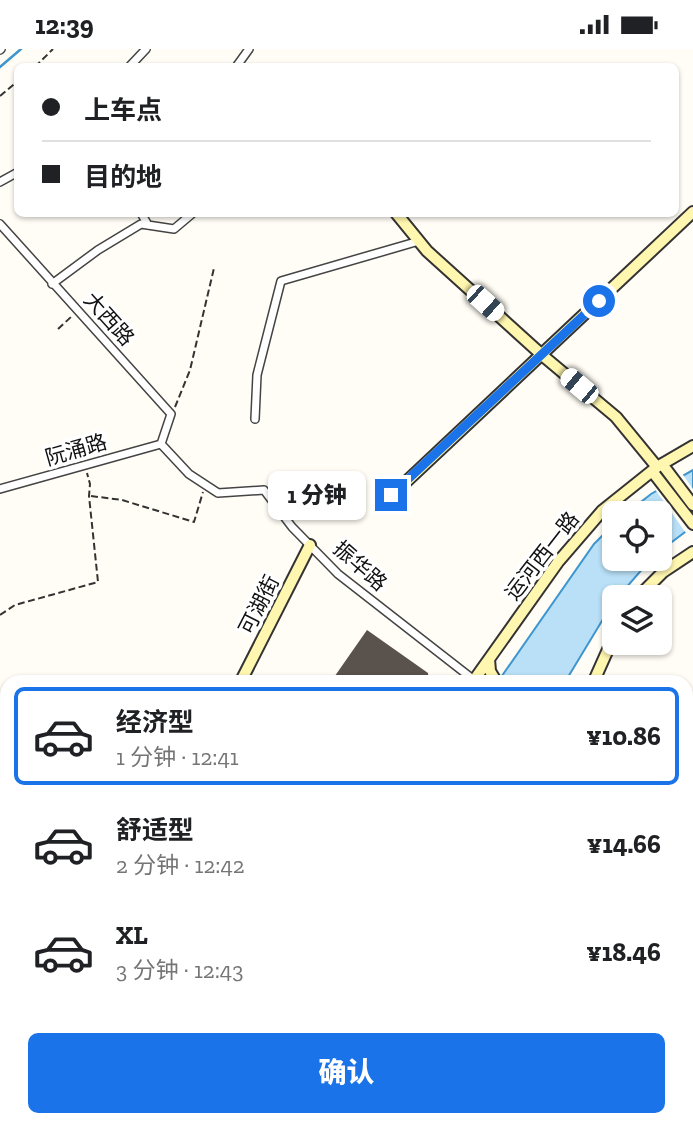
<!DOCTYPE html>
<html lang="zh">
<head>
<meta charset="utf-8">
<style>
	:root { --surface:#fff; --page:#f6f6f6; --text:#202124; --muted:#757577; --line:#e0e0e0; --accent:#1a73e8 }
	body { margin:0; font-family:"Zilla Slab","Noto Sans SC",serif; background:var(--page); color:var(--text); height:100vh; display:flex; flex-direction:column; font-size:26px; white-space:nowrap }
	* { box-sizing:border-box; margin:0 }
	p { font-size:23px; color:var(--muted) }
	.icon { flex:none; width:38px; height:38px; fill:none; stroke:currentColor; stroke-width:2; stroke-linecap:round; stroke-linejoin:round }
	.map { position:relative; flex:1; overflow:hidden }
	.panel { position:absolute; left:0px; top:626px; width:693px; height:452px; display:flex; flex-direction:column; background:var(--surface); border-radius:21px 21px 0 0; box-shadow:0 2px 5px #0004 }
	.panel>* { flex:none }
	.top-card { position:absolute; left:14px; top:14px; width:665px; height:154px; border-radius:10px; box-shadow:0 2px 5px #0004; display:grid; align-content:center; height:154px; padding:0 28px; background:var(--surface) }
	.fabs { position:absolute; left:602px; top:452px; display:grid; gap:14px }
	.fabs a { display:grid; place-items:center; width:70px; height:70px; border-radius:10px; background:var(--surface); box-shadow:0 2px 5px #0004; font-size:35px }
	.end { position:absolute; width:32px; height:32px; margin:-16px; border:9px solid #1a73e8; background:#fff; box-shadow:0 0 0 4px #fff }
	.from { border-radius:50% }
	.bubble { position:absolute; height:49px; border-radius:10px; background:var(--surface); box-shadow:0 2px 5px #0004; font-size:23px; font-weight:800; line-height:49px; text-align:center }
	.car { position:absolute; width:21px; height:42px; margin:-21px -10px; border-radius:9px; box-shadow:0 0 5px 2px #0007; background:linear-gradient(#fff 24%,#345 0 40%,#fff 0 76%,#345 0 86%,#fff 0) }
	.top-card b { display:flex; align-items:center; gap:24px; height:66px; font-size:26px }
	.top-card b+b { border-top:2px solid var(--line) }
	.top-card i { width:18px; height:18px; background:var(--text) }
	ul { padding:12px 0 0; list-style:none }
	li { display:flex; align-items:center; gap:21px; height:98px; margin:0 14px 10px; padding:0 14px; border:4px solid transparent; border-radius:10px }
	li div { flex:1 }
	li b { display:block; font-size:26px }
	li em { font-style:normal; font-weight:800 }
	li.current { border-color:var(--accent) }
	li>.icon { width:63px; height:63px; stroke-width:1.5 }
	.cta { display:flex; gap:14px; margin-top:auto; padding:14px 28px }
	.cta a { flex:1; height:80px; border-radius:10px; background:var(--accent); color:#fff; font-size:28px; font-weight:800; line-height:80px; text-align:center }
	.status { display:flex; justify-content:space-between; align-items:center; height:49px; padding:0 35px; background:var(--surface); direction:ltr }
	.status svg { height:19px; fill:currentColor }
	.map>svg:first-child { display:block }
	.water { fill:#b9e0f7; stroke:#3f96cf; stroke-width:2 }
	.pier { fill:#fffdf5 }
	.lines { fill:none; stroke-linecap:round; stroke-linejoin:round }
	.stream { stroke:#3f96cf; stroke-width:2.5 }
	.building { fill:#5a524d }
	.lane-casing { stroke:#444; stroke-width:7 }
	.street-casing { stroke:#444; stroke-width:10 }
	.secondary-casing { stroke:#333; stroke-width:14 }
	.path { stroke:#333; stroke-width:2; stroke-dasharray:7 3.5; stroke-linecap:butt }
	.lane { stroke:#fff; stroke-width:3.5 }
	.street { stroke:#fff; stroke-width:7 }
	.secondary { stroke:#fff6b0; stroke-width:10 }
	.route { stroke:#1a73e8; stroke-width:9 }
	.labels { text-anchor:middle; stroke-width:7; stroke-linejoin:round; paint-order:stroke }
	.street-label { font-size:21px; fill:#111; stroke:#fff }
</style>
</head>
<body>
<div class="status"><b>12:39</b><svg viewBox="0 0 49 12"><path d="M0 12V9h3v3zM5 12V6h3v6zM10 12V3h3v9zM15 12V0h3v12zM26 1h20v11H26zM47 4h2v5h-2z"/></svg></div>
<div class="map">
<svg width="693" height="1078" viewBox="0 0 693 1078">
	<rect width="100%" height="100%" fill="#fffdf5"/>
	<path class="water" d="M693,421V477L660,502V464H627L651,445Z
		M614,475V509H652L618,548H614V552L565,633L497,634L594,495Z
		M7,1034V1071H45L35,1078H0V1039Z"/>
	<path class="pier" d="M681,423L693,440V479L686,484L654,439Z"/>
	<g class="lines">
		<path class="stream" d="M0,18L21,0"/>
	</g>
	<path class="building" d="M367,581L428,624L429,634H330Z
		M686,865H693V1031L686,1030Z
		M175,1071H252L261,1078H165Z"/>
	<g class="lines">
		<g class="lane-casing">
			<path id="lane" d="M693,797V823
				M686,859L693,858"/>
		</g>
		<g class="street-casing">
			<path id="street" d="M0,1L1,0
				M129,18L146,0
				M236,18L249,0
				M0,133L18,123
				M141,164L148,176
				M0,175L171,365L161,395
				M52,235L98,201L141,175L174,180L193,164
				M255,370L257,326L281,232L419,192
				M161,395L189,425L218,444L264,441L292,478L338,525L474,631
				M0,440L161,395"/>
		</g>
		<g class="secondary-casing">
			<path id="secondary" d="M396,164L427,202L542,306L616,368L657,418
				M662,415L693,456
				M652,422L693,475
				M392,446L693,163
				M638,548L663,523L693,503
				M489,610L490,622L497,634
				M240,634L310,496
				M472,634L558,513L602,462L657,418L693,397
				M593,634L614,587
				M0,698L7,705
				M0,713L7,720
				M686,731L693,738
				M686,758H693
				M0,834L7,829
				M0,1017L7,1012
				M302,1071L316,1078
				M333,1071L376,1074L619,1072L684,1078
				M72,1078L82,1071"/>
		</g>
		<path class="path" d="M35,18L53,0
			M0,47L18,32
			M58,280L71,268
			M175,358L190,321L214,219
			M91,447L122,451L194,473L203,443
			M0,566L15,556L98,533L89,447L90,435L87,424"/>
		<use href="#lane" class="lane"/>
		<use href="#street" class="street"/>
		<use href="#secondary" class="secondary"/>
	</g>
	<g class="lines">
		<path class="route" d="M391,446L599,252"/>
	</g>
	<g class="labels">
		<g class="street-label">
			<text transform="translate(109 270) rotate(48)" y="7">大西路</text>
			<text transform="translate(76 401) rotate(-16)" y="7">阮涌路</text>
			<text transform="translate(542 507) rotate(-52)" y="7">运河西一路</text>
			<text transform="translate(360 517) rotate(41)" y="7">振华路</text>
			<text transform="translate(259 556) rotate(-63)" y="7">可湖街</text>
		</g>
	</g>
</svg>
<div class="fabs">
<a><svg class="icon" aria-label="locate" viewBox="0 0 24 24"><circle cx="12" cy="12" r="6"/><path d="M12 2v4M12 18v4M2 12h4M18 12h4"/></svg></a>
<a><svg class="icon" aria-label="layers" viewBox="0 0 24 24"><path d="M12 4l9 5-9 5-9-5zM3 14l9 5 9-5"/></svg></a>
</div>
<i class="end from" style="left:599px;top:252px"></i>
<i class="end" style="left:391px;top:446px"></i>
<div class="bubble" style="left:268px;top:422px;width:98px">1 分钟</div>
<i class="car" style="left:485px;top:254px;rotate:132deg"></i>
<i class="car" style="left:579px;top:337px;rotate:310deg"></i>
<div class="top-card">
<b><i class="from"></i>上车点</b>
<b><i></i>目的地</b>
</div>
<section class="panel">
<ul>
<li class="current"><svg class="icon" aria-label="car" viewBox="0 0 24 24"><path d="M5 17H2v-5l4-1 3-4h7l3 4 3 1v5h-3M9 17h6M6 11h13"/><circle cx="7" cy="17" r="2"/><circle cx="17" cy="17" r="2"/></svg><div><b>经济型</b><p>1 分钟 · 12:41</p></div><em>¥10.86</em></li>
<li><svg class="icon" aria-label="car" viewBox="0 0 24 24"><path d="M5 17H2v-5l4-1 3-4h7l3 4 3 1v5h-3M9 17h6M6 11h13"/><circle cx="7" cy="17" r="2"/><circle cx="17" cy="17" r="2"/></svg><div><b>舒适型</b><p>2 分钟 · 12:42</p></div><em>¥14.66</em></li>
<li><svg class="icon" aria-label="car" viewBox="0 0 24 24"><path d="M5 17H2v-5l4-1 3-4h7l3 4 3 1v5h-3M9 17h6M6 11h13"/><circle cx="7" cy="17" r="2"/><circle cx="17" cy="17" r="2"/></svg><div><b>XL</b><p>3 分钟 · 12:43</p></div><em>¥18.46</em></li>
</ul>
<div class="cta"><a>确认</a></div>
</section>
</div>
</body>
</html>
